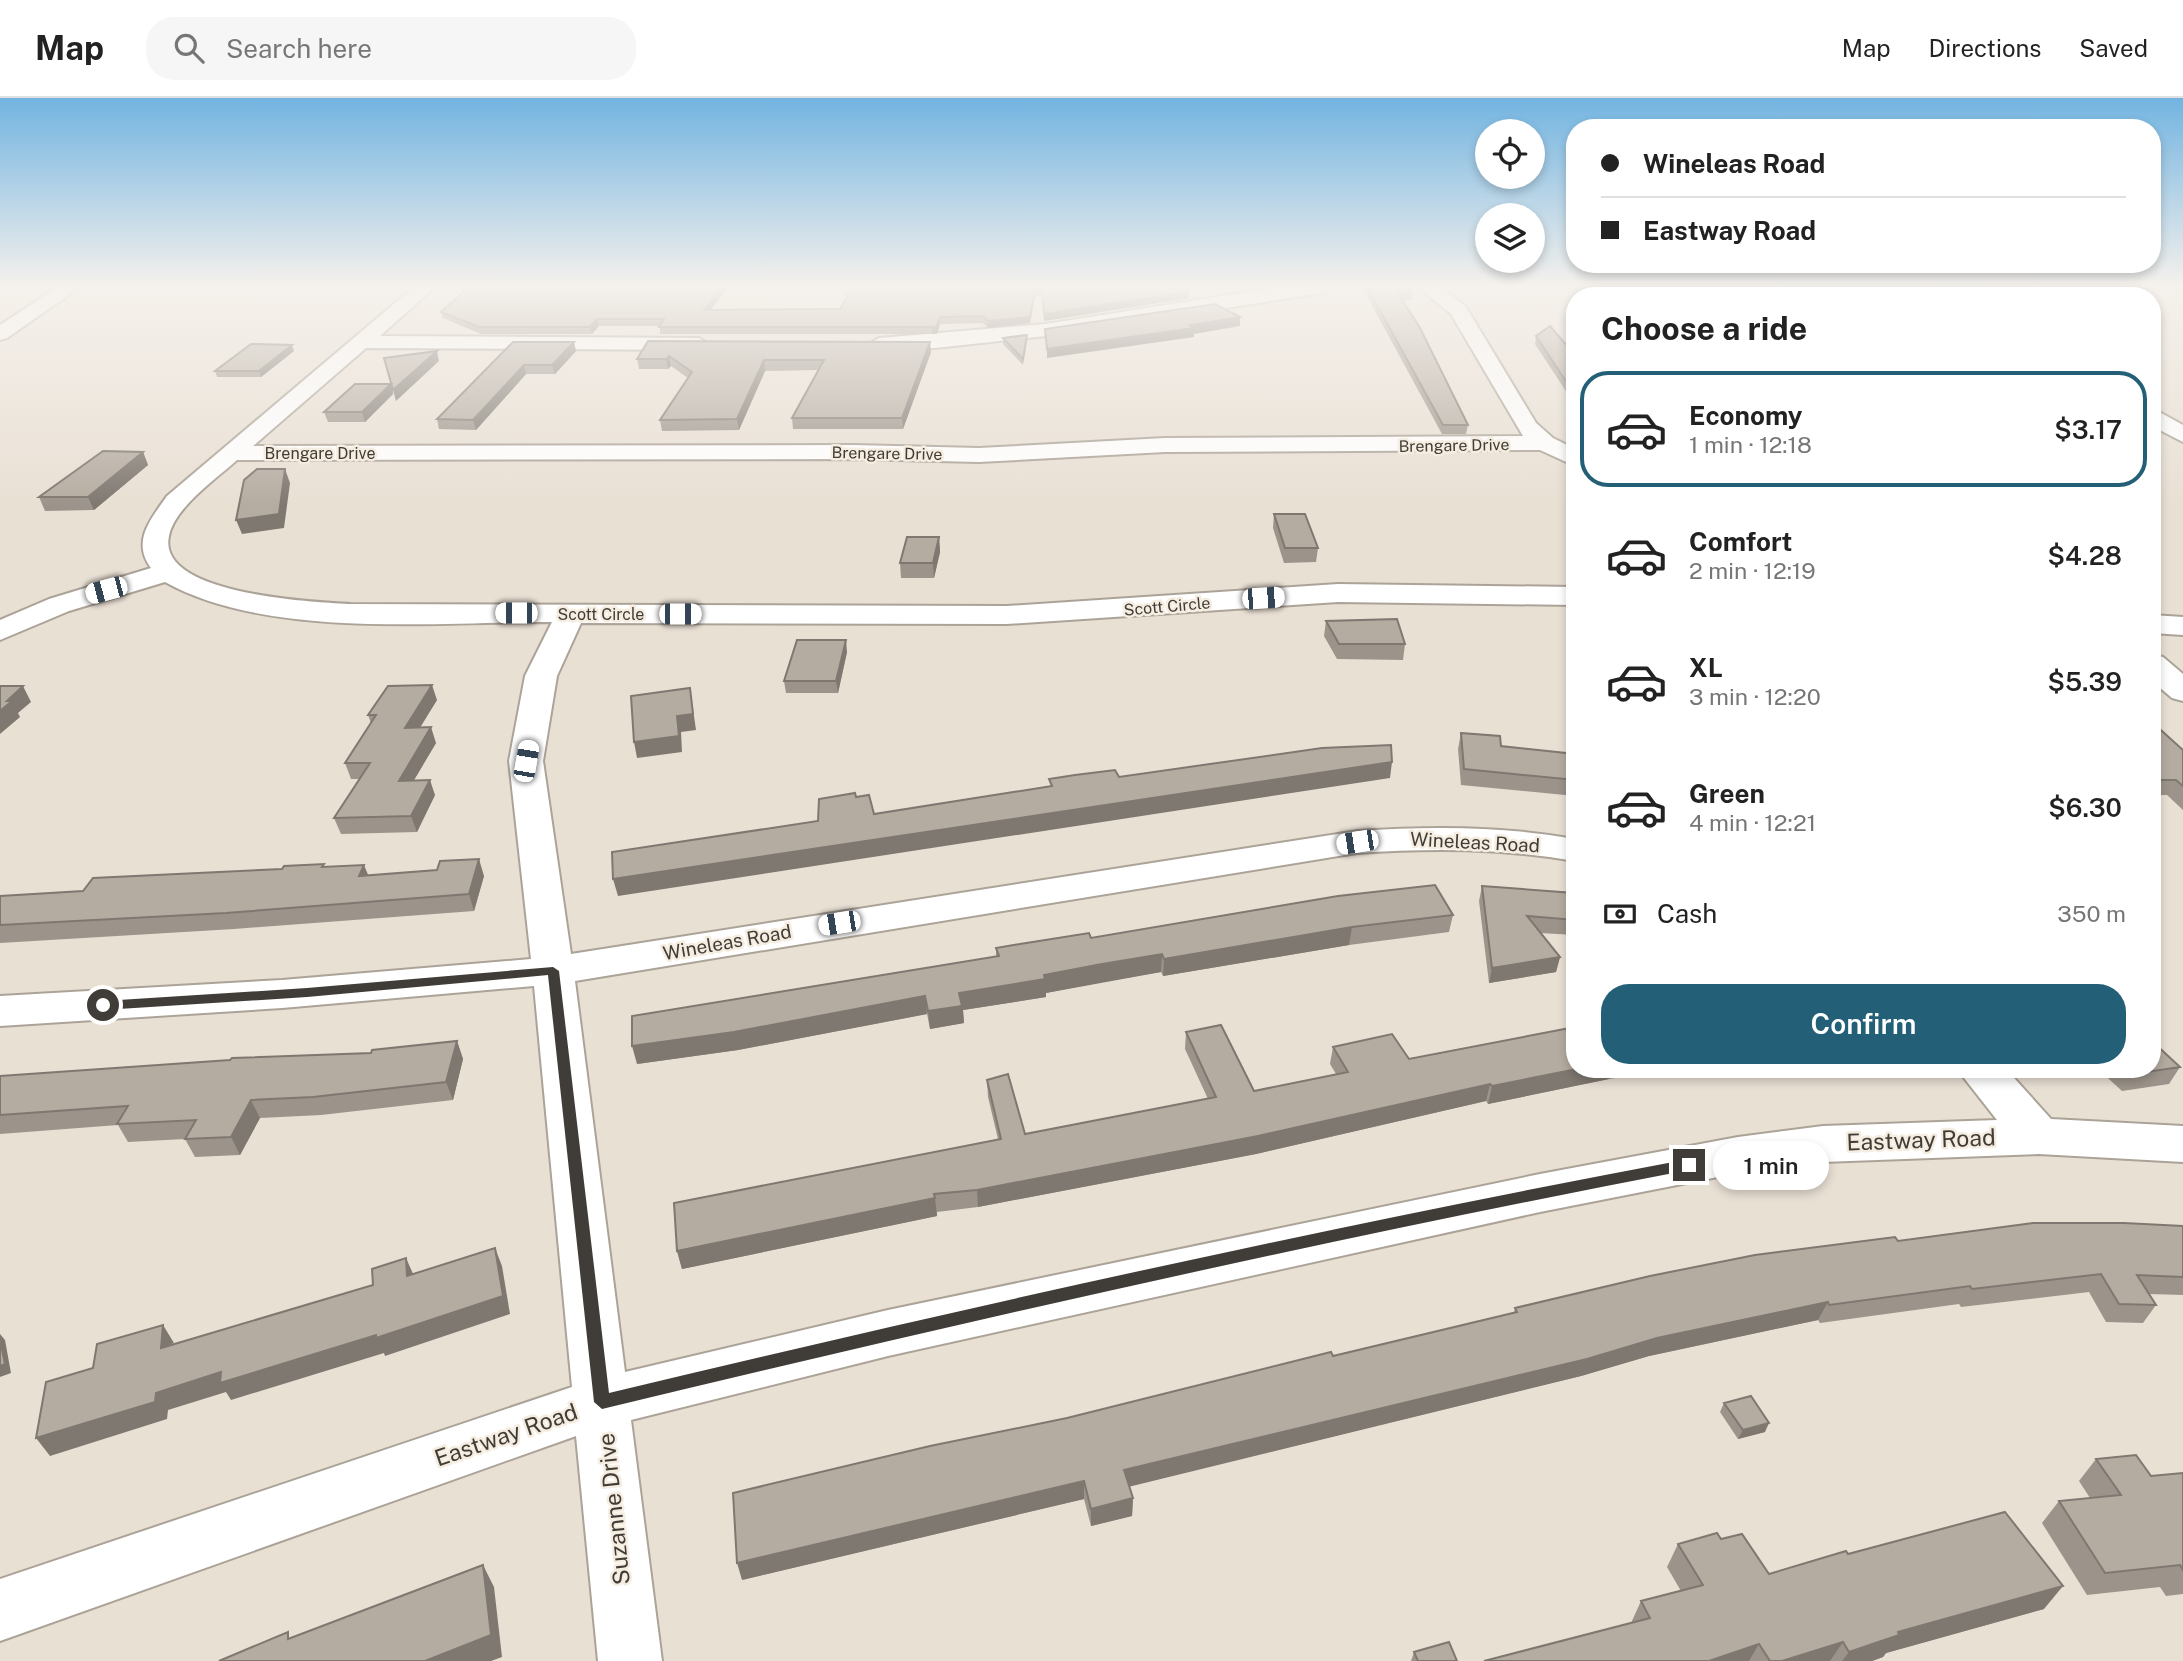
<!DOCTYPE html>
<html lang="en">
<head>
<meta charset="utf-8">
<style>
	:root { --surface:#fff; --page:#f6f6f6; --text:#222; --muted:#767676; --line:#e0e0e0; --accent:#236077 }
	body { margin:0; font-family:"Public Sans",sans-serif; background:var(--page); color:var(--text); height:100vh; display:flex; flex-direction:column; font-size:26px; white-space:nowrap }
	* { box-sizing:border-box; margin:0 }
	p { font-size:23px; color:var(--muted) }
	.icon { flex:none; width:38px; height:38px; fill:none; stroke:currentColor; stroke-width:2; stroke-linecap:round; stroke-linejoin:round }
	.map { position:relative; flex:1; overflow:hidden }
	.panel { position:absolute; left:1566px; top:189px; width:595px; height:791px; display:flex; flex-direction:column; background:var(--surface); border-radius:28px; box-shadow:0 4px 10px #0003 }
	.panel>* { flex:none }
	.top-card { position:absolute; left:1566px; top:21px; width:595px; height:154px; border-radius:28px; box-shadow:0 4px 10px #0003; display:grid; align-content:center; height:154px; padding:0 35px; background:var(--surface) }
	.fabs { position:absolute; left:1475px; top:21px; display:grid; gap:14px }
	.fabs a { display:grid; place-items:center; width:70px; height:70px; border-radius:50%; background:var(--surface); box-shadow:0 4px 10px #0003; font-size:35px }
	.end { position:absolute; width:32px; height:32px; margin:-16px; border:9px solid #403c37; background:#fff; box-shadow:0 0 0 4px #fff }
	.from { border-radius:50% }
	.bubble { position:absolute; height:49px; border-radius:24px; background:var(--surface); box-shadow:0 4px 10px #0003; font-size:23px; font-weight:600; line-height:49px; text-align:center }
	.car { position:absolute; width:21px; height:42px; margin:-21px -10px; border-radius:9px; box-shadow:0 0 5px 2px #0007; background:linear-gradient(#fff 24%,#345 0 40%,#fff 0 76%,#345 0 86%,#fff 0) }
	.top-card b { display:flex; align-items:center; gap:24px; height:66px; font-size:26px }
	.top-card b+b { border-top:2px solid var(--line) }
	.top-card i { width:18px; height:18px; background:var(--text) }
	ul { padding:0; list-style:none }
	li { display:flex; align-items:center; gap:21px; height:116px; margin:0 14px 10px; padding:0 21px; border:4px solid transparent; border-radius:28px }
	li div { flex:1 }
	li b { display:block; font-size:26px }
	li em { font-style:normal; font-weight:600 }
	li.on { border-color:var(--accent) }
	li>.icon { width:63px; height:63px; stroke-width:1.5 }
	h2 { padding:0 35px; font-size:32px; line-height:84px }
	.pay { display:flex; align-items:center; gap:18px; height:77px; padding:0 35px; font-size:26px }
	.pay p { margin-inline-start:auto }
	.button { display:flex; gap:14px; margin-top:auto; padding:14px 35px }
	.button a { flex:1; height:80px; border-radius:28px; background:var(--accent); color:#fff; font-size:28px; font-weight:600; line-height:80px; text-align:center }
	header { display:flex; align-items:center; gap:42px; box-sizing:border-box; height:98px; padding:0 35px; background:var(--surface); border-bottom:2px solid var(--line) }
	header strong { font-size:33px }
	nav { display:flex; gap:38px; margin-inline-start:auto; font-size:24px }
	.search { width:490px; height:63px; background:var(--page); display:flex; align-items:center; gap:18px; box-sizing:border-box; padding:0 24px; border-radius:28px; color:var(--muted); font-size:26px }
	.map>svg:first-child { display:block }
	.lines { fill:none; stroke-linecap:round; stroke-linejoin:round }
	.minor-casing { stroke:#aca398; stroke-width:4 }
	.minor { fill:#fff; fill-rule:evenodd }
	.wall { fill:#9c948a }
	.shaded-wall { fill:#7f7871 }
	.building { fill:#b5aca1; stroke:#7f7871; stroke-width:2 }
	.route { fill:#403c37 }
	.labels { text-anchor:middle; stroke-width:5; stroke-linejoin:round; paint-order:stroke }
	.far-street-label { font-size:16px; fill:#403c37; stroke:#f6ede1 }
	.street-label { font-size:19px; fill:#403c37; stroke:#f6ede1 }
	.near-street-label { font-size:23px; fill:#403c37; stroke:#f6ede1 }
</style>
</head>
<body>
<header>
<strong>Map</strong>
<div class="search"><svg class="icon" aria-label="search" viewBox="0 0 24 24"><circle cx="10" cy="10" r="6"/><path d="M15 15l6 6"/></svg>Search here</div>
<nav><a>Map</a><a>Directions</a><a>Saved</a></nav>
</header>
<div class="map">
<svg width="2183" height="1563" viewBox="0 0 2183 1563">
	<rect width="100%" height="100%" fill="#e9e0d4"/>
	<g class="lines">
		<g class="minor-casing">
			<path id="minor" d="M58,189H80L7,240L0,242V227Z
				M414,189H435L380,238L699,240L709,246L699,252L366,250L253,348L853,347L979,350L1165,340L1523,338L1451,216L1418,189H1441L1466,209L1536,325L1553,340L1575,351V368L1540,352L1165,354L979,364L853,361L237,362C216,381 174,410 169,438C156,497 315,504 351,506L1007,508L1338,486L1575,489V507L1338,504L1007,526L581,525L557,578L543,663L571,856L1357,733C1431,728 1502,728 1575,741V763C1502,750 1431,750 1357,755L575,883L625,1274L888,1212L1540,1076L1738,1039L1823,1028L1997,1022L1957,971H2006L2051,1021L2183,1028V1064L2039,1056L1823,1064L1738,1075L1540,1114L888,1258L631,1322L662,1563H598L576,1338L0,1543V1481L572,1289L534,888L282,910L0,928V898L282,882L531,861L509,663L525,578L552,524C437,524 267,541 165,484L69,513L0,542V522L49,501L151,470C131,443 151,421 167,398Z
				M1279,189H1331L1322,195L1046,238L935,250L879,252L869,246L879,240L1046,226Z
				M1693,189H1713L1720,198H1700Z
				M1951,189H1973L1982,198H1960Z
				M2152,310L2183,327V344L2152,328Z
				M2152,517L2183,519V537L2152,535Z
				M2152,557L2163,559L2183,576V603L2172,600L2152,583Z"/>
		</g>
		<use href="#minor" class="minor"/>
	</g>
	<path class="wall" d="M469,189H728L710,212L840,211L852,189H1188L1182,190L1189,200L1044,223L1042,198H1035L1030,225L988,230L983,225L940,226L937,236H660V228H599L592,236H481L443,220L441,214Z
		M1362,189H1408L1412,195L1411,202H1403L1468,327L1466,336H1442Z
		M1747,189H1913L1925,198H1758Z
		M1536,238L1575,257V307L1535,246Z
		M1003,240L1027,243L1023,267L1003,246Z
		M648,243L931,254L903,331H793L792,320L818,272L765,273L739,332L662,333L660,322L688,280L671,268L668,271H639L637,261Z
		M513,244L576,253L555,276H526L476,332L439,331L437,321Z
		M294,253L261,279H217L215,273Z
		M391,286L393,296L365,324H328L324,314Z
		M143,354L148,367L94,412L45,413L39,399Z
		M1274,416L1318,450L1316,464L1284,465L1273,430Z
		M939,439L940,454L934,480H901L900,465Z
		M1326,523L1405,546L1403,562L1337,561L1324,538Z
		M847,554L838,595H786L784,583Z
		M437,602L420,630L436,645L414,682L435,697L417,734L341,736L334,720L360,681H351L345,665L371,625L368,617Z
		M2152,624L2183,652V712L2167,697H2152Z
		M1461,635L1501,648L1575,656V698L1461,687L1458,651Z
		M325,769L368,777L484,778L474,813L234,831L0,845V798L83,793L282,771Z
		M1482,788L1575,801V837L1540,835L1560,859L1556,874L1489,885L1479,803Z
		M1453,817L1449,834L1349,847L1163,878L1161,874L1102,884L1046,895V899L963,912L964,925L930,931L927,916L738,952L637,966L996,858V850L1091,840Z
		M1571,896H1575V927L1566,913Z
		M1186,934L1254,993L1336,976L1330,966L1333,949L1409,961L1575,971H1674L1609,981L1488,1006L1486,1003L1256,1056L978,1109L937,1114V1118L682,1171L677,1153L998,1041L988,999L987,982L1025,1036L1208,1001L1185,951Z
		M457,943L463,961L453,1002L321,1017L260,1020L240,1057L195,1059L185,1041L128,1044L118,1027L0,1036V978L371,955Z
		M2180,969L2169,986L2122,993L2098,971H2152Z
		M2183,1128V1197L2149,1196L2156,1207L2143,1225L2106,1224L2089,1194L1961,1209L1959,1206L1820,1225L1818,1222L1649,1258L1581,1278L1129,1388L1133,1400L1132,1418L1091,1428L1084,1401L742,1482L1067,1320L1514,1215L1515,1210L1898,1143Z
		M1724,1305L1765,1334L1738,1341L1720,1314Z
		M2096,1361L2151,1378L2183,1375V1496L2166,1498L2160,1489L2087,1497L2042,1425L2059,1403L2090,1400L2079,1383Z
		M1721,1441L1769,1476L1848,1456L2044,1511L1886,1555L1883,1559L1872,1563H1484L1631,1525L1641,1503L1681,1493L1667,1469L1678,1446Z
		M1414,1554L1457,1563H1411Z"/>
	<path class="shaded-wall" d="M722,189H728L705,219L704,212Z
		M1034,192L1035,198L1030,225L988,230V223Z
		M1189,194V200L1044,223V216Z
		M940,219V226L937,236H933L932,229Z
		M1240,219V228L1194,236V239L1047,260V251Z
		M597,221L599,228L592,236L590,229Z
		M574,244L576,253L555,276L552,267Z
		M930,244L931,254L903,331L902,320Z
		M292,247L294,253L261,279L259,273Z
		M437,253L439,263L396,303L393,292Z
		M669,258L671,268L668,271L666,261Z
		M764,262L765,273L739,332L737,321Z
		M524,267L526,276L476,332L473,322Z
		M391,286L393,296L365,324L362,314Z
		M143,354L148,367L94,412L88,399Z
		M285,371L290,385L284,430L242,436L236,422Z
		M939,439L940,454L934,480L933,465Z
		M846,542L847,554L838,595L836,583Z
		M432,587L437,602L410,645L405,630Z
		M23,588L31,604L18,615L20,619L0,636V613L7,603Z
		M690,590L696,632L681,634L682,654L637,660L634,644L677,618Z
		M431,629L436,645L404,699L399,683Z
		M1392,664L1390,680L618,798L613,781Z
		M430,682L435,697L417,734L411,718Z
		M479,761L484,778L474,813L469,796Z
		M364,767L371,784L359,778Z
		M1352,829L1349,847L1163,878L1164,861Z
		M1162,856L1161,874L1046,895V899L963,912L964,925L930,931L928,913L959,895L1044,877Z
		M1560,859L1556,874L1489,885L1492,870Z
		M925,898L927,916L738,952L637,966L632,948Z
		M457,943L463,961L453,1002L446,984Z
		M1577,971H1612L1609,981L1488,1006L1492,988Z
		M1490,986L1486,1003L1256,1056L978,1109L977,1092Z
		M251,1002L260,1020L240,1057L231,1039Z
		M935,1100L937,1118L682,1171L677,1153Z
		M495,1150L502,1168L510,1216L385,1258L384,1255L231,1302L226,1294L168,1312L167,1321L50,1358L36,1340L156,1295Z
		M406,1160L414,1178H407Z
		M1828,1204L1818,1222L1649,1258L1581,1278L1124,1390V1372L1657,1240Z
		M163,1227L174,1245L161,1250Z
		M0,1236L5,1242L11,1275L0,1279Z
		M1769,1325L1765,1334L1738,1341L1743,1332Z
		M1084,1383V1401L742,1482L737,1465Z
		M1133,1400L1132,1418L1091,1428V1411Z
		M483,1467L494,1489L502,1559L491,1563H425Z
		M2063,1488L2044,1511L1886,1555L1883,1559L1872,1563H1842L1849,1554L1898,1534Z
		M1843,1544L1830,1563H1782Z
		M1759,1546L1749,1563H1709Z"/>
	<path class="building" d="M469,189H722L704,212L840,211L852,189H1180L1189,194L1044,216L1042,192H1034L1030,219L988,223L983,218L940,219L936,229H659L664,221H597L590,229H479L441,214Z
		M1367,189H1408L1412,195H1398L1420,230L1468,327H1443Z
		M1757,189H1913L1925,198H1769Z
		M1215,206L1240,219L1190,227L1194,230L1047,251L1045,231Z
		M1550,228L1575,257V297L1536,238Z
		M1027,237L1023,261L1003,240Z
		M648,243L930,244L902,320H792L824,262H764L737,321L660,322L692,274L669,258L666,261H637Z
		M513,244H574L552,267H524L473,322L437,321Z
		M251,246L292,247L259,273H215Z
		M437,253L393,292L384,260Z
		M355,286H391L362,314H324Z
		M103,353L143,354L88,399H39Z
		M257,371H285L279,416L236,422L244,382Z
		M1274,416H1305L1318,450H1285Z
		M907,439H939L933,465H900Z
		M1397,521L1405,546H1339L1326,523Z
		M797,542H846L836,583H784Z
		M432,587L405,630L431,629L399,683L430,682L411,718L334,720L370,665H345L376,617H368L388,588Z
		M0,588H23L7,603H12L0,613Z
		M690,590L693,616L677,618L679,638L634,644L631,598Z
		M2152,624L2183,652V688L2176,682H2157L2152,677Z
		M1461,635L1500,638L1501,648L1575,656V682L1464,671Z
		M1391,647L1392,664L613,781L612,754L818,723L819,701L855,695L856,699L869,697L874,716L1052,688L1049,681L1075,677L1115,672L1119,679L1322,650Z
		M479,761L469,796L226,815L0,827V798L83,793L93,780L282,771L284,768L324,766L322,769L364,767L359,778L437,772L440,763Z
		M1435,787L1453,817L1352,829L1164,861L1162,856L1102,866L1044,877L1045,881L959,895L962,908L928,913L925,898L734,934L632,948V918L999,858L996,850L1020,846L1089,835L1091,840L1338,798Z
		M1482,788L1574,795L1575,801V822L1527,818L1560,859L1492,870Z
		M1221,927L1254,993L1348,974L1333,949L1392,936L1409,961L1575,929V971H1577L1492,988L1490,986L1258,1038L977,1092L934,1096L935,1100L677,1153L674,1105L1001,1041L987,982L1008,976L1025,1036L1216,999L1186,934Z
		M457,943L446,984L313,999L251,1002L231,1039L185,1041L196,1022L117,1026L128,1008L0,1017V978L230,962L232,960L371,955L372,952Z
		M2152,943L2180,969L2133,976L2128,971H2152Z
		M2033,1125H2124L2183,1128V1179L2137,1177L2156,1207L2119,1206L2101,1176L1972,1191L1970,1188L1829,1207L1828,1204L1657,1240L1587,1261L1124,1372L1133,1400L1091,1411L1084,1383L737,1465L733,1395L930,1348L1067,1320L1331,1254L1333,1258L1517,1214L1515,1210L1650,1178L1755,1157L1895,1139L1898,1143Z
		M495,1150L503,1198L376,1240V1237L220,1285L221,1274L156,1295L155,1304L36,1340L46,1284L93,1270L97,1246L163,1227L161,1250L373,1187L372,1171L406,1160L407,1178Z
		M0,1242L5,1266L0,1268Z
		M1751,1298L1769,1325L1743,1332L1724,1305Z
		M2136,1357L2151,1378L2183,1375V1472L2180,1467L2105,1475L2059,1403L2121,1397L2096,1361Z
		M2005,1414L2063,1488L1898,1534L1899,1537L1849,1554L1843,1544L1782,1563H1770L1759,1546L1709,1563H1484L1650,1520L1641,1503L1703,1487L1678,1446L1717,1435L1721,1441L1742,1436L1769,1476L1846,1453L1848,1456Z
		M483,1467L491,1537L425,1563H219L288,1534V1541Z
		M1449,1544L1457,1563H1418L1414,1554Z"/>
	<linearGradient id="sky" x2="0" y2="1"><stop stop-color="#72b4e1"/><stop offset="0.46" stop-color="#f5f1ec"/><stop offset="1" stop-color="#f5f1ec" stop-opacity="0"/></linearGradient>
	<rect width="2183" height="408" fill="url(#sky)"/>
	<path class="route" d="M553,869L559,873L609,1295C967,1209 1327,1129 1689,1061L1696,1067L1689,1072C1324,1142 962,1224 602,1311L594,1304L548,877L307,899L103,912L96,907L103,903L307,890Z"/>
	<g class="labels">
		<g class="far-street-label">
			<text transform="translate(1454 347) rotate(-1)" y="6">Brengare Drive</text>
			<text x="320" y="361">Brengare Drive</text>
			<text transform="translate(887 355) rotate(1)" y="6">Brengare Drive</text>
			<text transform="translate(1167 508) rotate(-5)" y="6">Scott Circle</text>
			<text x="601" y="522">Scott Circle</text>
		</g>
		<g class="street-label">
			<text transform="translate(1475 744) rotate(3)" y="7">Wineleas Road</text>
			<text transform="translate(727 844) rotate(-10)" y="7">Wineleas Road</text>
		</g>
		<g class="near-street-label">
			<text transform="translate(1921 1042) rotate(-2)" y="8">Eastway Road</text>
			<text transform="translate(506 1337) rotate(-19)" y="8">Eastway Road</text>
			<text transform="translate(614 1411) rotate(-96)" y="8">Suzanne Drive</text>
		</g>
	</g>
</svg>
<div class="fabs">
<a><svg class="icon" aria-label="locate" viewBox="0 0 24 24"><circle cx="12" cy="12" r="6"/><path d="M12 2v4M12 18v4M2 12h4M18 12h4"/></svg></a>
<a><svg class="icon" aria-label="layers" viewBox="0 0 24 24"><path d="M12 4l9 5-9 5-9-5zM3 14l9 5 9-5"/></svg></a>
</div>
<i class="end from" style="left:103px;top:907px"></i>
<i class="end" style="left:1689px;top:1067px"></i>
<div class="bubble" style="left:1713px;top:1043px;width:116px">1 min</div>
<i class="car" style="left:106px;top:492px;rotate:255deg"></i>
<i class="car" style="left:1263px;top:500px;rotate:86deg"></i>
<i class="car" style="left:516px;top:515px;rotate:270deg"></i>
<i class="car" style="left:680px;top:516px;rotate:90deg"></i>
<i class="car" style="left:526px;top:663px;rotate:10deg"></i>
<i class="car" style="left:1357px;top:744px;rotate:261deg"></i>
<i class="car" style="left:839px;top:825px;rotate:261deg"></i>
<div class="top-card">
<b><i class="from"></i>Wineleas Road</b>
<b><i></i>Eastway Road</b>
</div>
<section class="panel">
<h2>Choose a ride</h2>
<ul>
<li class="on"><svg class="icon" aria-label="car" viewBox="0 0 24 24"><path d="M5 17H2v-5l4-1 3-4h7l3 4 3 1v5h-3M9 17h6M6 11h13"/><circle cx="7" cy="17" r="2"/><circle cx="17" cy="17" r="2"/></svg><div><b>Economy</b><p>1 min · 12:18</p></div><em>$3.17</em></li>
<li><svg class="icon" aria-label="car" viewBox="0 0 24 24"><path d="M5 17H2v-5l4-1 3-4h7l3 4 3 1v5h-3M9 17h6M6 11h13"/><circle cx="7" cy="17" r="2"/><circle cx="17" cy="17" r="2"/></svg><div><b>Comfort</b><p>2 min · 12:19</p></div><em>$4.28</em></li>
<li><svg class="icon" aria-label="car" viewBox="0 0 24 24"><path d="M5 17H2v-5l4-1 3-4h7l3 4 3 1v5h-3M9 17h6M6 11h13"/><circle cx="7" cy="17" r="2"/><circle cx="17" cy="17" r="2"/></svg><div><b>XL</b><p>3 min · 12:20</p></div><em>$5.39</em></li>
<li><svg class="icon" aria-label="car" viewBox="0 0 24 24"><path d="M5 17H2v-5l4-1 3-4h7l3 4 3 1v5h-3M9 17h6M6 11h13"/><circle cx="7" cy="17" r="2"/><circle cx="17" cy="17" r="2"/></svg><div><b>Green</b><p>4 min · 12:21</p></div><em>$6.30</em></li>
</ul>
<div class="pay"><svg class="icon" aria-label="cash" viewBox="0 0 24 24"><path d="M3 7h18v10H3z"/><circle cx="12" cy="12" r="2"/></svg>Cash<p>350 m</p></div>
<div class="button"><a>Confirm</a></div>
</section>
</div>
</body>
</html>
